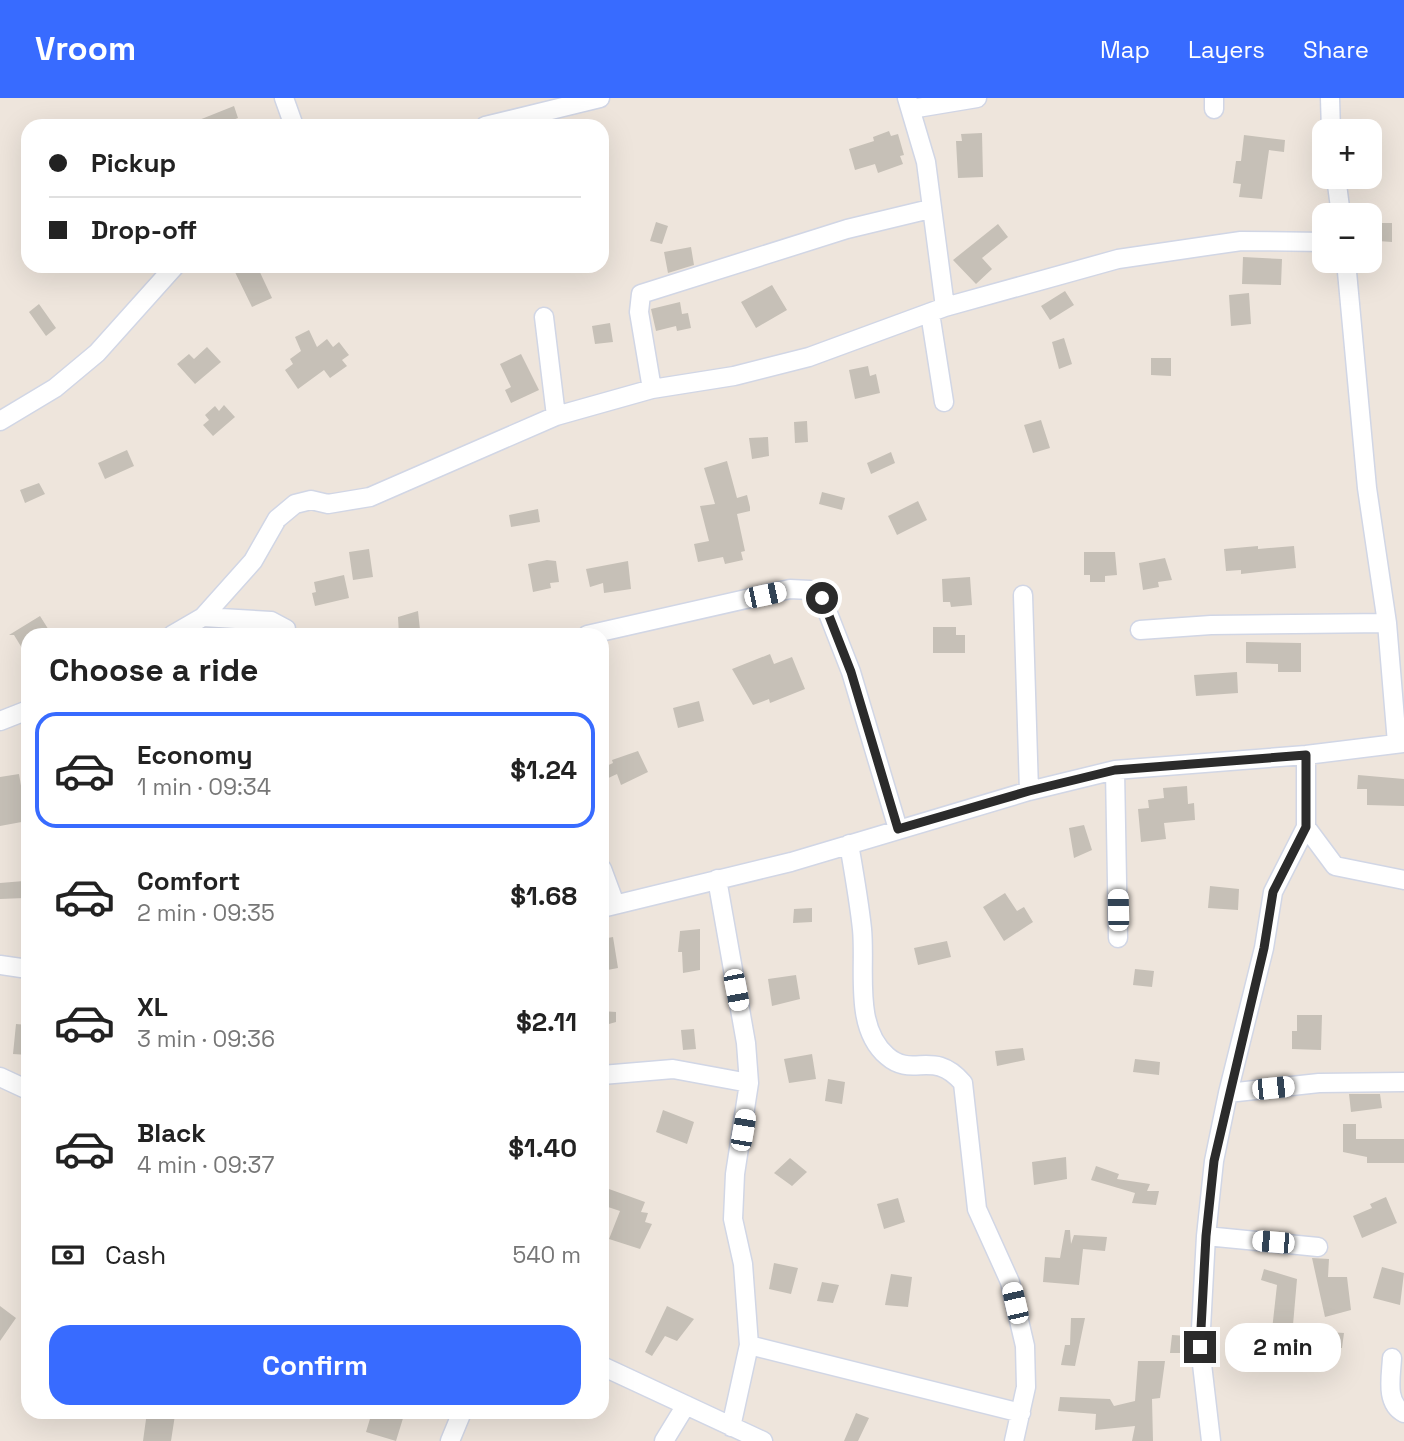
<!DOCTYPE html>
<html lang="en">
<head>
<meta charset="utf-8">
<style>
	:root { --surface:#fff; --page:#f2f2f2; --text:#222; --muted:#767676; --line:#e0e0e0; --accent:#386bff }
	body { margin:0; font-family:"Space Grotesk",sans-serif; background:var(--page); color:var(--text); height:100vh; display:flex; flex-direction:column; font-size:26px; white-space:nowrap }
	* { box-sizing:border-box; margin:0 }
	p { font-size:23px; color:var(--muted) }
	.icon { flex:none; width:38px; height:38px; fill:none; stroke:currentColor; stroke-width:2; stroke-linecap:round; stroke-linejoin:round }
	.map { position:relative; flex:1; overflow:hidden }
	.drawer { position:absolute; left:21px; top:530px; width:588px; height:791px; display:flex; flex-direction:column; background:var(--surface); border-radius:21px; box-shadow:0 7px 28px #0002 }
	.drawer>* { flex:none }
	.top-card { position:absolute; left:21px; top:21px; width:588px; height:154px; border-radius:21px; box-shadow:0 7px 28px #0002; display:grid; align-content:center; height:154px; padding:0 28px; background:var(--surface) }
	.controls { position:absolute; left:1312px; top:21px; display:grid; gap:14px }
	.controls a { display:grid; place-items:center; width:70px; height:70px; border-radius:14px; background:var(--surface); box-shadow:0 7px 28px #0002; font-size:35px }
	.end { position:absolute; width:32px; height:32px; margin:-16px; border:9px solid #2b2b2b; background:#fff; box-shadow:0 0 0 4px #fff }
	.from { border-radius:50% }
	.bubble { position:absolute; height:49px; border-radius:21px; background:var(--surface); box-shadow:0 7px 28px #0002; font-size:23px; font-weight:700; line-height:49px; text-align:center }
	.car { position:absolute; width:21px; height:42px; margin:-21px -10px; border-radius:9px; box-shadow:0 0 5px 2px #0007; background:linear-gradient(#fff 24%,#345 0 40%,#fff 0 76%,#345 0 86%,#fff 0) }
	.top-card b { display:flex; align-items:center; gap:24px; height:66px; font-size:26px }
	.top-card b+b { border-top:2px solid var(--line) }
	.top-card i { width:18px; height:18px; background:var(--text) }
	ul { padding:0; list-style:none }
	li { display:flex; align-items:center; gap:21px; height:116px; margin:0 14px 10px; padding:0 14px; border:4px solid transparent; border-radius:21px }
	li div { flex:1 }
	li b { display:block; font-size:26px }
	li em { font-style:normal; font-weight:700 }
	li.selected { border-color:var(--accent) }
	li>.icon { width:63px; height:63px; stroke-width:1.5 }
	h2 { padding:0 28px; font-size:32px; line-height:84px }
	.pay { display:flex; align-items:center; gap:18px; height:77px; padding:0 28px; font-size:26px }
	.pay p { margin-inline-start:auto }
	.cta { display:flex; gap:14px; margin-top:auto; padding:14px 28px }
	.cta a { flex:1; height:80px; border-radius:21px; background:var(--accent); color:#fff; font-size:28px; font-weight:700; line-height:80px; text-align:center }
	header { display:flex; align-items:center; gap:42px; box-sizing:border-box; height:98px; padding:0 35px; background:var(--accent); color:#fff }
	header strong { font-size:33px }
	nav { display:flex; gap:38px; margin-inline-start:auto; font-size:24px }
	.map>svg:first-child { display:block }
	.building { fill:#c6c0b7 }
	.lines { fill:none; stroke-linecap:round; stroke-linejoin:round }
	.minor-casing { stroke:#d1d6e5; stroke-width:21 }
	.minor { stroke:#fff; stroke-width:18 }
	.route { stroke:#2b2b2b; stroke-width:9 }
</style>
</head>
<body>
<header>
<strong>Vroom</strong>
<nav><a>Map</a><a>Layers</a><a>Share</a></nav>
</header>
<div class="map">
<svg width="1404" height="1343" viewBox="0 0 1404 1343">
	<rect width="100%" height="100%" fill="#eee5dc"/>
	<path class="building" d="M234,8L238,20L217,28H184Z
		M889,33L891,38L898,36L904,57L900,58L903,66L878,75L875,66L855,72L849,51L874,43L873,39Z
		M982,35L983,79L958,80L956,43H962L961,36Z
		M1244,37L1285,42L1284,54L1269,52L1262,101L1239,99L1241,86L1233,85L1236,63H1241Z
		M656,124L668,128L662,146L650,143Z
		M1378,125H1392V144L1378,143Z
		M998,126L1008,139L982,160L992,171L976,186L953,162Z
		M691,149L694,167L668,175L664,154Z
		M1243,159L1282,161L1281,187L1242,186Z
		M232,168H257L272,200L252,209Z
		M772,187L787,212L756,230L741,204Z
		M1065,193L1074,207L1050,222L1041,208Z
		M1249,195L1251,226L1231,228L1229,197Z
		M680,204L682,216L688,215L691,230L677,233L676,228L656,233L651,211Z
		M39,206L56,230L46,238L29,214Z
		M610,225L613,244L595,246L592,228Z
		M309,232L317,249L327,241L333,249L339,244L349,257L342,262L347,268L330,280L324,272L298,291L285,272L293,266L290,261L301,253L295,239Z
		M1064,240L1072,266L1059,271L1052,244Z
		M207,249L221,264L195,286L177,266L189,256L194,261Z
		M521,256L539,292L511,305L505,292L511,289L500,266Z
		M1151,260H1171V278L1151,277Z
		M868,268L870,278L876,276L880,295L855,301L849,272Z
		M224,307L235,319L213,338L203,327L209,322L205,317L215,308L219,313Z
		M1041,322L1050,350L1033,355L1024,327Z
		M807,323L808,344L795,345L794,324Z
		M768,339L769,358L752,361L749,340Z
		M127,352L134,368L105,381L98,365Z
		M891,354L895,365L871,376L867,365Z
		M727,363L737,400L747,397L750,409V413L737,416L745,453L741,454L743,462L725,466L723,459L698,464L694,446L709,443L700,408L715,406L704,370Z
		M39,385L45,396L25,405L20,392Z
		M822,394L845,400L842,412L819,406Z
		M918,403L927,422L897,437L888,418Z
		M538,411L540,424L511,429L509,417Z
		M1258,448V451L1294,448L1296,470L1241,476V472L1226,473L1224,451Z
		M369,451L373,479L353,482L349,454Z
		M1084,454H1115L1117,477L1105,478V484H1090V477H1084Z
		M1165,460L1172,482L1158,484L1159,489L1143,492L1139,465Z
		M547,462L556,463L559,484L550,485L551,490L533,494L528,466Z
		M628,463L631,491L604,495L603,485L590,489L586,471Z
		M344,477L349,500L315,508L312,495L316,494L314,484Z
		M970,479L972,507L951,509L950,504H943L942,481Z
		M418,513L420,532L412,533V537H399L398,519Z
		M40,518L52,537H28V560L14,537H9Z
		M933,529H956V537H965V555H933Z
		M1246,544L1301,545V574H1278V566L1246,565Z
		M770,556L774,566L792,559L805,591L770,605L769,601L753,607L732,571Z
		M1237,574L1238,595L1196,598L1194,577Z
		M699,603L704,623L678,630L673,610Z
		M638,653L648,674L621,687L617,676L602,683V670L613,665L612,662Z
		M19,676L27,723L0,728V679Z
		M1358,677L1404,681V708L1367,707V691H1357Z
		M1187,688L1188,706L1194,705L1195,722L1164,725L1166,741L1141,744L1138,711L1149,710L1148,702L1164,700L1163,690Z
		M1084,727L1092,752L1074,760L1069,730Z
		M24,783L25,800L0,801V785Z
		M1210,788L1239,791L1238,812L1208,810Z
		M1005,795L1017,813L1024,809L1033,824L1004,843L983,809Z
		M812,810V824L793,825L794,811Z
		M700,831V872L683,875L682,854H678L680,833Z
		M613,839L618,870L602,873V841Z
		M947,843L951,859L918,867L914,850Z
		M1135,871L1154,873L1152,889L1133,887Z
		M796,877L800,901L772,908L768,881Z
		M602,913L616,914V924L602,928Z
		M1297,917H1322L1321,952L1292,951V933H1297Z
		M16,926L28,927V957L13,956Z
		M694,931L696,951L683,952L681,932Z
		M1023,950L1025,962L997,968L995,953Z
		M812,956L816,981L789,985L784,961Z
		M1135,961L1160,964L1159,977L1133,974Z
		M828,981L845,984L842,1006L825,1003Z
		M1349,996H1380L1382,1010L1351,1014Z
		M663,1012L694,1024L687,1046L656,1034Z
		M1343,1026H1356V1041H1404V1065H1367V1059L1343,1054Z
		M1066,1059L1067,1081L1034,1087L1032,1064Z
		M790,1060L807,1074L792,1088L774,1075Z
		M1096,1068L1119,1076L1117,1081L1150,1086L1147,1093H1159L1156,1107L1132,1105L1135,1095L1091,1082Z
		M609,1091L645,1104L641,1114L648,1115L645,1124L652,1126L640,1151L609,1141L620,1113L602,1107Z
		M1386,1099L1397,1125L1362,1140L1353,1118L1372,1110L1370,1106Z
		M898,1100L905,1124L884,1131L877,1106Z
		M1065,1132H1070L1071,1146L1074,1137L1107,1139L1105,1153L1083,1151L1079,1187L1043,1184L1045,1159L1060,1160Z
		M1312,1160L1329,1161L1328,1179H1347L1351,1212L1325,1219Z
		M774,1165L798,1170L791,1196L769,1191Z
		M1382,1169L1404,1175L1400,1207L1373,1200Z
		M1264,1171L1297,1181L1293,1227L1272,1232L1277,1187L1261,1182Z
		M891,1176L912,1179L908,1209L885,1207Z
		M822,1184L839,1187L833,1205L817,1203Z
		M0,1208L16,1220L0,1243Z
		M667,1208L694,1221L677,1243L665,1238L652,1258L645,1254Z
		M1071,1220H1085L1075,1268L1061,1267L1065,1247H1070Z
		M1261,1233H1291L1284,1262L1255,1263Z
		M1329,1234L1344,1235L1342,1250L1325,1249Z
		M1172,1237L1189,1238V1255H1170Z
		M1138,1263H1165L1160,1300L1152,1301L1153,1343H1132L1135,1328L1095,1332L1096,1316L1058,1313L1060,1299L1110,1301L1114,1308L1135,1303Z
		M147,1314L175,1317L171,1343H143Z
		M372,1314L404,1317L396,1343L366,1334Z
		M856,1315L869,1320L858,1343H844Z"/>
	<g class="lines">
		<g class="minor-casing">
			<path id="minor" d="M284,0L294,28
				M907,0L926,64L945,209
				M1214,0V11
				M1330,0L1331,33
				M911,11L977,0
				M485,28L600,0
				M1336,79L1341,117
				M1346,163L1367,390L1387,525L1397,645
				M930,215L944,304
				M544,219L556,318
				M652,291L639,214L641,196L847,131L930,111
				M0,323L55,290L97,255L175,168
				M1023,497L1029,693
				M203,519L271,523L286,531V537
				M1140,532L1211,527L1387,525
				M172,537L203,519L253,463L277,421L295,406L311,402L328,406L370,399L556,318L652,291L734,278L809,259L945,209L1118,161L1241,143L1325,144
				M587,537L790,491L810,492L822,500L851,574L898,731
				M0,623L28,612
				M1115,672L1118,840
				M1306,729L1335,768L1404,782
				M849,746C854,775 859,803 862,831C866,871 853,929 887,958C913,981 933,950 963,985L977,1111L1010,1184L1025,1248L1026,1289L1014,1343
				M602,771L615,806
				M717,781L746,945L749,985L735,1076L733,1121L743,1166L749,1247L731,1329
				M602,810L791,764L1029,693L1115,672L1306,657L1404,645
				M0,867L28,871
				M602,977L673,971L749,985
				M0,979L28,992
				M1228,995L1319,985L1404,984
				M1206,1138L1318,1149
				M749,1247L1021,1315
				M1392,1260C1391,1279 1385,1305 1404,1315
				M602,1268L763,1343
				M450,1343L462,1314
				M664,1343L686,1307
				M1211,1343L1200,1249L1206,1138L1214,1063L1228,995L1264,850L1273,794L1306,729V657"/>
		</g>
		<use href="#minor" class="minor"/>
	</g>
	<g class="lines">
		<path class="route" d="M822,500L851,574L898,731L1029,693L1115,672L1306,657V729L1273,794L1264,850L1214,1063L1206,1138L1200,1249"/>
	</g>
</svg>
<div class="controls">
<a>+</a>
<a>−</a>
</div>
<i class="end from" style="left:822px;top:500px"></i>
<i class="end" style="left:1200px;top:1249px"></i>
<div class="bubble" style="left:1225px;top:1225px;width:116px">2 min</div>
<i class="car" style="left:765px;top:497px;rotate:78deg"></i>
<i class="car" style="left:1118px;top:812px;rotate:359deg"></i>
<i class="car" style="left:736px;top:892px;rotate:169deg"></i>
<i class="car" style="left:1273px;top:990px;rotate:84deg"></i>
<i class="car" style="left:743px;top:1032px;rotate:10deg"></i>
<i class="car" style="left:1273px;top:1144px;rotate:275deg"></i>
<i class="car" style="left:1015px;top:1205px;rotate:347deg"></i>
<div class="top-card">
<b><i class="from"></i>Pickup</b>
<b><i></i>Drop-off</b>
</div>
<section class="drawer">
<h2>Choose a ride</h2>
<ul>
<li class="selected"><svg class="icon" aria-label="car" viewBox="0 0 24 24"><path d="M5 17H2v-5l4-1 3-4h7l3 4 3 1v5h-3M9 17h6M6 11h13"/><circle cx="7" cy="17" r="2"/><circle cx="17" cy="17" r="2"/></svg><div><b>Economy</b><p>1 min · 09:34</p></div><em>$1.24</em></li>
<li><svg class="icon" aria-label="car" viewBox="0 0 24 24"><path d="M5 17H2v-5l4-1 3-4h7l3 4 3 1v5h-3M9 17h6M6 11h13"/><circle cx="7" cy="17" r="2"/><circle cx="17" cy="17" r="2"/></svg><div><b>Comfort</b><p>2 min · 09:35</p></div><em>$1.68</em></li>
<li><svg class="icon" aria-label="car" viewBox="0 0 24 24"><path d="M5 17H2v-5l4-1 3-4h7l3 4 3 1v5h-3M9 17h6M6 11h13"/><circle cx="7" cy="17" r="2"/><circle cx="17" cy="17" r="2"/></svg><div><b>XL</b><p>3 min · 09:36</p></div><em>$2.11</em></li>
<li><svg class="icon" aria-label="car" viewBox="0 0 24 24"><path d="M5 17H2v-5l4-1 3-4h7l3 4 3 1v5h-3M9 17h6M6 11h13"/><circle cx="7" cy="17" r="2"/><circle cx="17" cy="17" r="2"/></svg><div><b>Black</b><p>4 min · 09:37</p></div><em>$1.40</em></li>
</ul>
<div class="pay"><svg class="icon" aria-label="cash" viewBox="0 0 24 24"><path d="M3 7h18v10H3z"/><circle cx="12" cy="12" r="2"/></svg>Cash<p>540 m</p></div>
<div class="cta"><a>Confirm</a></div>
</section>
</div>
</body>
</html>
